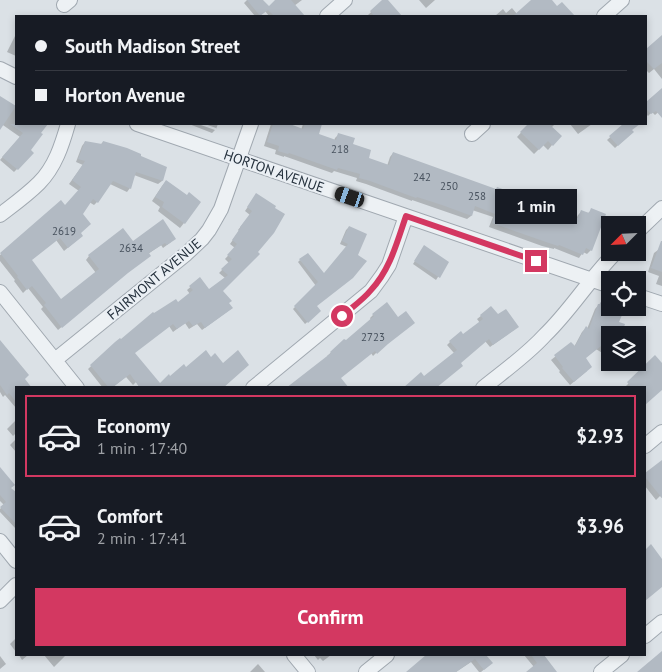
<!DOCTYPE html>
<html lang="en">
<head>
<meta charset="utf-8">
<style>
	:root { --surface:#171b24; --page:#242831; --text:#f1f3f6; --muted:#9ea1a6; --line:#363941; --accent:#d33861 }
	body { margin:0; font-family:"PT Sans",sans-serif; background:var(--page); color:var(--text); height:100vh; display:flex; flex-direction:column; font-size:19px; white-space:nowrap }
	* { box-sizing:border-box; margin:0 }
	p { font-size:16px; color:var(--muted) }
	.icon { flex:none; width:28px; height:28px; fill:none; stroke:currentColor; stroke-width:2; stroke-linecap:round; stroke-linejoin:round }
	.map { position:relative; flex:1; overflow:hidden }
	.details { position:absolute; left:15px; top:386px; width:631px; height:270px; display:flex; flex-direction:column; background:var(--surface); border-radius:0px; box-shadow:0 2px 8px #0003 }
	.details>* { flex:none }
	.guide { position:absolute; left:15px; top:15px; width:632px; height:110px; border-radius:0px; box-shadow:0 2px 8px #0003; display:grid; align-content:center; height:110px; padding:0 20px; background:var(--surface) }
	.needle { width:32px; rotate:246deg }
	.buttons { position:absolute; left:601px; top:216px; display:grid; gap:10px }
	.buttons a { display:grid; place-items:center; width:45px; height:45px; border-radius:0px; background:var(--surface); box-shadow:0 2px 8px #0003; font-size:25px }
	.end { position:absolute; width:22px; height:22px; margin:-11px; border:6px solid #d33861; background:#fff; box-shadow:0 0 0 2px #fff }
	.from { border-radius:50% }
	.bubble { position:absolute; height:35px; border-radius:0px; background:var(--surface); box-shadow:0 2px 8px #0003; font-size:16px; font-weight:700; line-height:35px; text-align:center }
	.car { position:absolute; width:15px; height:30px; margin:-15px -8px; border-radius:6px; box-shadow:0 0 4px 1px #0007; background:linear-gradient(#222 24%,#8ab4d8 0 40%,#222 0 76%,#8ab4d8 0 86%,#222 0) }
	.guide b { display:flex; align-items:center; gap:18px; height:48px; font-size:19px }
	.guide b+b { border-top:1px solid var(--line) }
	.guide i { width:12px; height:12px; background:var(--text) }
	ul { padding:9px 0 0; list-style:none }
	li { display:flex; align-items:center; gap:15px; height:82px; margin:0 10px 8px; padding:0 10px; border:2px solid transparent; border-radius:0px }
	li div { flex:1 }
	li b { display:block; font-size:19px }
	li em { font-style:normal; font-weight:700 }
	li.on { border-color:var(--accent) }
	li>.icon { width:45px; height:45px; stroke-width:1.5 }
	.action { display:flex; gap:10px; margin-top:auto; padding:10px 20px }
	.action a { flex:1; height:58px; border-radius:0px; background:var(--accent); color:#fff; font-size:20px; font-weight:700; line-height:58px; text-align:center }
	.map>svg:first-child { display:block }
	.shadow { fill:#0003 }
	.building { fill:#b2bac3 }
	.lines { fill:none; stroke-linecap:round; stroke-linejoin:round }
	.minor-casing { stroke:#a0a8b0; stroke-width:16 }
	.minor { stroke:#edf1f4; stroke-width:14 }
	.route { stroke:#d33861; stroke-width:6 }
	.labels { text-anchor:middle; stroke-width:4; stroke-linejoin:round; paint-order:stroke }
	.number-label { font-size:11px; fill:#48525e }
	.street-label { font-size:14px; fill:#24303c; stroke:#eaeff4 }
</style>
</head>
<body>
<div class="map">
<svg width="662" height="672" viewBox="0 0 662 672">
	<rect width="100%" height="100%" fill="#dbe1e6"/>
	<path class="shadow" d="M247,0H261L268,8L277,0H302L294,6L302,14L300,16H269L265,11L259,16H255L244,3Z
		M384,0H386L399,15L398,16H369L368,15Z
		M419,0H435L426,8Z
		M533,0H550L557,8L570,13L567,16H495L503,9L506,13L512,8L517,14Z
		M16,34V56L7,52Z
		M662,39V79L654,69L649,73L646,70V51Z
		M662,93V109L655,115L652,112L648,116L646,114V104Z
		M3,99L16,107V124H46L39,133L29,150L33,153L14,172L0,160L20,137L0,123V101Z
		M189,124H198L215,130L212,133Z
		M205,124H218L216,129V128Z
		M271,124H287L301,130L303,124H321L317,135L334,141L335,138L339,134L367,159L387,166L390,157L393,153L516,199L576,219L578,215L581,212L588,213L592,210L591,250L587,254L583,252L579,258L554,248V249L542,246L489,227L493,217L472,210L471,216L467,219L438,209L412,200V201L366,184L356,181L357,178L334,171L332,173L284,156V157L275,154L276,150L264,146Z
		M529,124H555L551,128L552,145L548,150L543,145L534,154L517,137Z
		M570,124H592L578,134Z
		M625,124L632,132L615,148L607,140Z
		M85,142L100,145L103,142L166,168L162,181L158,184L134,175L130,188L127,192L110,184L97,202L94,205L89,202L81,214L78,239L64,251L56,240L31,260L61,301L96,273L86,260L89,256L133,243L171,242L163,248L161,245L148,254L58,330L41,309L43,307L28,288L23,293L14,281L15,280L0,261V255L65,207L79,191L69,184L83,165L76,162L82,146Z
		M166,181L187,196L184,223L180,228L158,211L160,207L152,201L162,186Z
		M256,195L274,206L273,208L283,215L273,232L256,252L258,254L222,291L230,301L228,304L232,308L202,330L197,324L189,329L185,323L173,332L169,326L133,353L160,384L169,376L170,378L184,366L186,369L206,352L211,358L215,355L222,365L237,352L248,365L222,388H140L136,382L133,385L126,377L111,388H103L88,369L116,343L120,340L121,341L153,313L154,315L175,301L177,304L190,294L187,290L200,279L209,290L225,278L219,273L229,263L225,259L235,248L230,244L239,231L238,230L250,215L245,211Z
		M349,227L366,235L316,306L320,311L305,324L293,309L316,286L298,262L300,260L324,275L347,247L340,244L346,230Z
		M424,247L447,263L436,280L413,264Z
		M658,250L662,251V286L656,284L659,276L648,272L654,253Z
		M603,300L610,303V308H623L617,322L622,328L633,335H610V358L596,349L584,359L587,371L570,385L559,372L560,371L551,360L571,344L574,347L582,332L586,328L587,329L595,309Z
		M491,308L514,330L490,347L485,341L459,363L424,378L454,353L447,345L450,342L463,336L480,323L477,319Z
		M373,315L398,319L382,347L373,356L371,353L290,388L328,357L327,356L344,341L345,342L371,320L370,318Z
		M0,341L24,379L16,388V408L5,395L3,397L0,392Z
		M655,357L662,364V388L645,404V388H627L626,386Z
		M618,362H629L625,367Z
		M16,420V433L13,436L7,429Z
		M16,439V452L10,445Z
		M662,462V498L660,496L656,500L645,486V475Z
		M0,469L10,488L16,495V529L0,512V509L4,505L0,501Z
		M16,638V652L10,644Z
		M19,655H28L22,660Z
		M44,655H65V656L54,667Z
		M314,655H331L323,661L320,658L318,660Z
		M434,655H484L487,667L481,672H479L471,662L456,672H407Z
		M524,655H542L556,672H528L534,667Z
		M0,656L6,664L0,669Z
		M258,664L265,672H250Z"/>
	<path class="building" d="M247,0H263L269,6L275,0H291L305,16H274L268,10L260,16Z
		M382,0H388L402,16H374L370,11Z
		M531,0H552L557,6L562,2L575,16H513Z
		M662,35V63L654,69L646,61V49Z
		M662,88V118L656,111L651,114L646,109V102Z
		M0,96L16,106L0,130Z
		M10,124H48L41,133L43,134L31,150L34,153L18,170L2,157L23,133Z
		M273,124H290L303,129L305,124H322L319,134L336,140L338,133L355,138L353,144L371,150L369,158L389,165L393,152L496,189L497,187L519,195L518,198L548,208V207L578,218L581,210L589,213L591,208L606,214L592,251L586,248L583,255L559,245L558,246L546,242L492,223L495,214L475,206L472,216L442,205L417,197L416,198L370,181L359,178L360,174L338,168L337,170L289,153L288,154L278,151L279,146L267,142Z
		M528,124H549L562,136L553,146L548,141L539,150L520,132Z
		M623,124H640L632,130L634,132L618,146L609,136Z
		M85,141L102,144L103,141L127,148L141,154V156L167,167L163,181L136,172L131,189L113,181L98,203L93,199L83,214L91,224L81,233L83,236L68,248L60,238L32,260L61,299L99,269L88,255L123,228L133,241L163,219L176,239L167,245L165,243L149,253L151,256L128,273L62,328L44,305L46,303L32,286L27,290L17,277L18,276L0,253L61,200L65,205L81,187L72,180L85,161L78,159Z
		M166,180L187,195L189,192L201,202L185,224L162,207L164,202L155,197Z
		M256,193L276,206L275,208L285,214L274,233L258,252L260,254L223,291L232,301L229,303L233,308L205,328L201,322L193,326L189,321L177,329L173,324L135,353L160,383L169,374L170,376L184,364L186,367L206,350L211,357L215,353L223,363L238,350L249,365L223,388H140L130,374L112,388H109L90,365L115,342L120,338L121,339L153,312L154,313L176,299L178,302L193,290L189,286L200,277L209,289L228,275L221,269L232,259L227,255L237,244L232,240L241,227H240L252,211L247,207Z
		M349,226L367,234L358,255L367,261L353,278L317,306L321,311L308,323L294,306L318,282L299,259L308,253L324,273L348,244L342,241Z
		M661,241H662V272L651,268Z
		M424,245L449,262L440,278L414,261Z
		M602,299L610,302V308H625L619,322L625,324L624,327L636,335H610V352L601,346L586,358L592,367L574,382L562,368L563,367L554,355L571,342L575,346L586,326L589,329L598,304H600Z
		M387,302L398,317L406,311L415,323L388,344L377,354L375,351L341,378L349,388H286L331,353L330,352L344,339L346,340L374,316L372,314Z
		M491,306L498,314L506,309L519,327L493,345L489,339L461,363L463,366L436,388H403L421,372L424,376L457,350L449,341L461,331L463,334L483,319L480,315Z
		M0,340L29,375L25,379L32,388H16V402L9,393L7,395L0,385Z
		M655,355L662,363V390L645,405V388H632L627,382Z
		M662,460V498L645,477V473Z
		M0,467L15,485L11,488L16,492V524L0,507L6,502L0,495Z
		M651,544L662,559V587L645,601V550Z
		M662,651V672H637Z
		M426,655H486L493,663L484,670L475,659L456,672H406Z
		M531,655H544L557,672H526L537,663Z"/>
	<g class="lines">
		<g class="minor-casing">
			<path id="minor" d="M64,5L70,0
				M327,16L345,0
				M604,16L622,0
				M0,69L16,77
				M137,124L610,286
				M472,134L483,124
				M0,215C13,205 27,195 39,183C55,167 62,145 68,124
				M638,231L662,208
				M0,292L77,388
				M638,296L662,304
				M55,360L186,254L202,239L209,230L221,209L251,124
				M253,388L371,291L382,276L389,265L406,216
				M483,388C504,371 527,355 545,335C571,310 590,278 616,252
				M645,446L662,432
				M0,541L16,561
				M0,601L16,585
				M645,636L662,622
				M294,655L308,672
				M366,672L387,655
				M601,672L622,655"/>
		</g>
		<use href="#minor" class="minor"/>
	</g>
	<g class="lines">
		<path class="route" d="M342,316C351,308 363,300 371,290C390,270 397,242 406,216L536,261"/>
	</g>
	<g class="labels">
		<g class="number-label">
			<text x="340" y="153">218</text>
			<text x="422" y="181">242</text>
			<text x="449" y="190">250</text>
			<text x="477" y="200">258</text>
			<text x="64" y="235">2619</text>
			<text x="131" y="252">2634</text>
			<text x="373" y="341">2723</text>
		</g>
		<g class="street-label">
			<text transform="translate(274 171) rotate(19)" y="5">HORTON AVENUE</text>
			<text transform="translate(154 279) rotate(-40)" y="5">FAIRMONT AVENUE</text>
		</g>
	</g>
</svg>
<div class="buttons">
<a><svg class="needle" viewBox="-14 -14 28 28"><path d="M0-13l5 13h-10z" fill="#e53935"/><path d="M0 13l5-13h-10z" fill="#9ea1a6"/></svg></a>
<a><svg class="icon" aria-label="locate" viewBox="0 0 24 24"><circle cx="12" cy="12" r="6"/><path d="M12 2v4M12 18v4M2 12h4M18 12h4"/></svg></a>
<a><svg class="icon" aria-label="layers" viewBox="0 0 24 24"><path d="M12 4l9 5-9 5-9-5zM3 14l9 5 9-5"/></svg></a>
</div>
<i class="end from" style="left:342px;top:316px"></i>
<i class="end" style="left:536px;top:261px"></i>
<div class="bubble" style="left:495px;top:189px;width:82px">1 min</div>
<i class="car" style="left:350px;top:197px;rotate:289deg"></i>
<div class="guide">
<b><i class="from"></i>South Madison Street</b>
<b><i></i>Horton Avenue</b>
</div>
<section class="details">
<ul>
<li class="on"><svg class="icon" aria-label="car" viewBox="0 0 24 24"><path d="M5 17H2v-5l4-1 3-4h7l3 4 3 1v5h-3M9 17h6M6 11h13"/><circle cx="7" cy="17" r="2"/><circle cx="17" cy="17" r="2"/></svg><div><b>Economy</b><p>1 min · 17:40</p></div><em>$2.93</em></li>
<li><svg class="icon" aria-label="car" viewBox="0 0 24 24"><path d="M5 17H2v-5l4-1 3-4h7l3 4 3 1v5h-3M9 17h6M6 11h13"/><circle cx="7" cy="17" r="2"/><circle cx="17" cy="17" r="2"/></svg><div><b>Comfort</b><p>2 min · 17:41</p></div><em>$3.96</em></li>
</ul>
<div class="action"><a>Confirm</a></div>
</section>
</div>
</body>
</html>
